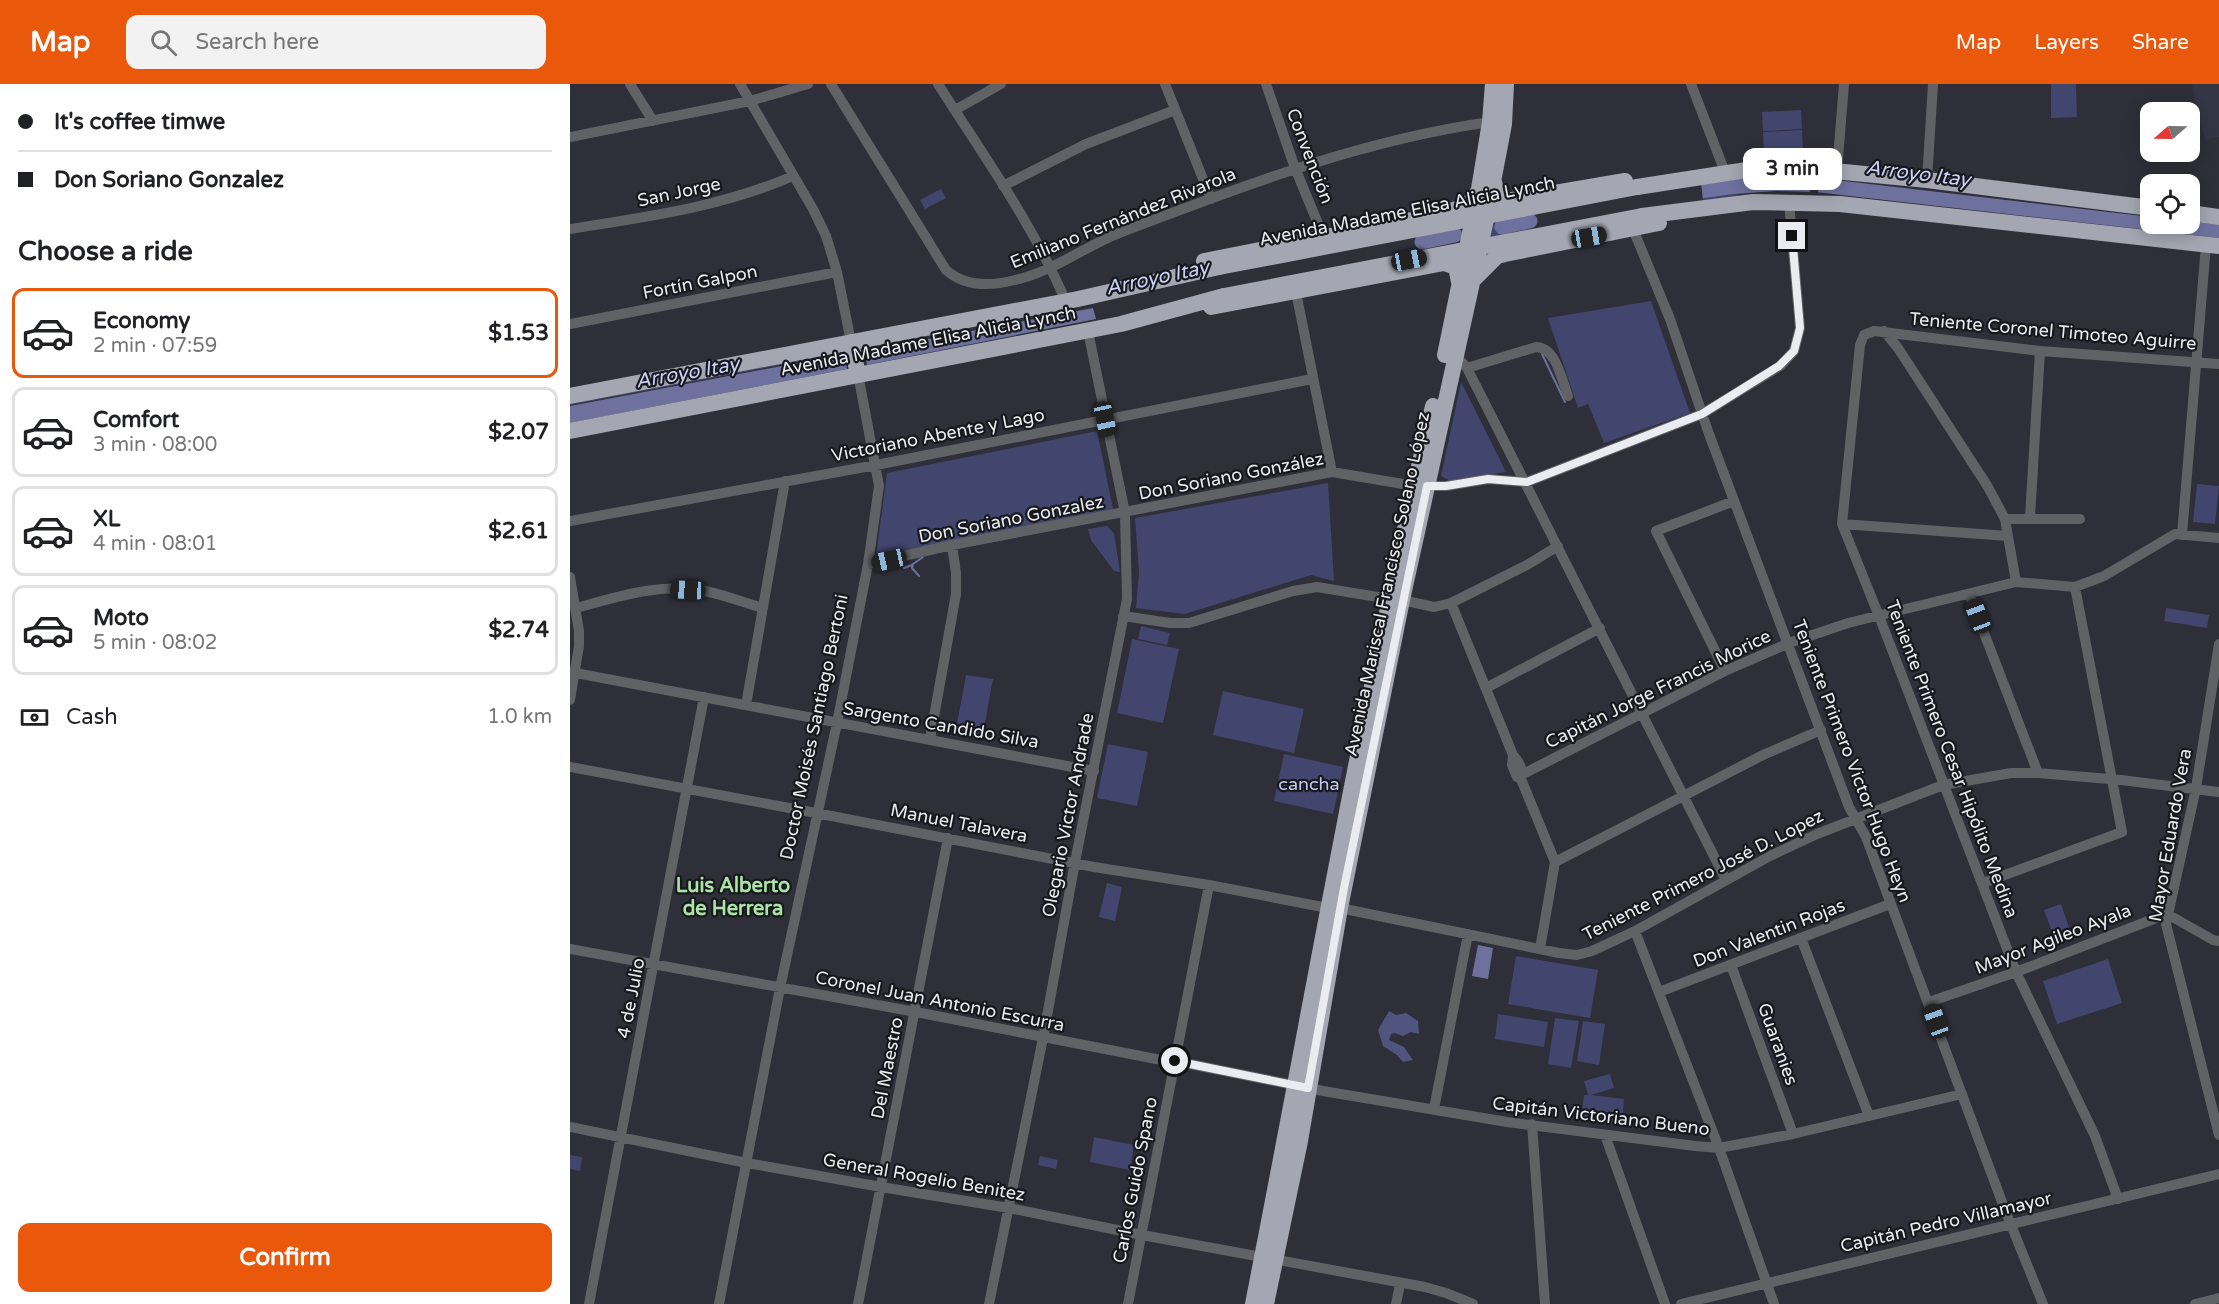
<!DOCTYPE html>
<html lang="en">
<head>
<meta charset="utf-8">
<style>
	:root { --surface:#fff; --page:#f2f2f2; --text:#202124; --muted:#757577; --line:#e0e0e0; --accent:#ea580c }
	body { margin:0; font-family:"Varela Round",sans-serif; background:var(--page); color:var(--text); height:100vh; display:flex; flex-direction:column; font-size:22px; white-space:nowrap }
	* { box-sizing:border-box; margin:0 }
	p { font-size:20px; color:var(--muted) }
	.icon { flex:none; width:33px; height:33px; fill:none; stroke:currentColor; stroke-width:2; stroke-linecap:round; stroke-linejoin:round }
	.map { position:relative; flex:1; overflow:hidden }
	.panel { display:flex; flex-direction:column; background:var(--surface); width:570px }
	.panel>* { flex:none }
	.guide { display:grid; align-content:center; height:132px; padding:0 18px; background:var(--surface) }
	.needle { width:39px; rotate:250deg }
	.buttons { position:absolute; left:1570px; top:18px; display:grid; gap:12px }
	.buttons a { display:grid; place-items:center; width:60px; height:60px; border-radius:12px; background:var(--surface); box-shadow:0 3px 15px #0003; font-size:30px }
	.end { position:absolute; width:27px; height:27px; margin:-14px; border:8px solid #ebecf2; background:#111; box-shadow:0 0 0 3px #111 }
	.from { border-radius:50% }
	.bubble { position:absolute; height:42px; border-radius:12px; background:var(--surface); box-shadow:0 3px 15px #0003; font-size:20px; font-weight:700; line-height:42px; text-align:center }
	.car { position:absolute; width:18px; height:36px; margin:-18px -9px; border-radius:8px; box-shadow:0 0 4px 2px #0007; background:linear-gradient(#222 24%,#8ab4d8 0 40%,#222 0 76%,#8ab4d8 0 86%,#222 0) }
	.guide b { display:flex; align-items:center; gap:21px; height:57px; font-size:22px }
	.guide b+b { border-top:2px solid var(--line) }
	.guide i { width:15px; height:15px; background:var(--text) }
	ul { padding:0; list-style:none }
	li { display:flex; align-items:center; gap:18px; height:90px; margin:0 12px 9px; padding:0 6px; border:3px solid var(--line); border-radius:12px }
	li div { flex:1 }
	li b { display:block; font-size:22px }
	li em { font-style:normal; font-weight:700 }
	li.current { border-color:var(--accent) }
	li>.icon { width:54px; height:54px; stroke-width:1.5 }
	h2 { padding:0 18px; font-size:27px; line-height:72px }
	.pay { display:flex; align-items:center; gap:15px; height:66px; padding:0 18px; font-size:22px }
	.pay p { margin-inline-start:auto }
	.button { display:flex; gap:12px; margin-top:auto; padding:12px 18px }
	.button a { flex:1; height:69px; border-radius:12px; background:var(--accent); color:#fff; font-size:24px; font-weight:700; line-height:69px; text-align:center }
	header { display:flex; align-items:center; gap:36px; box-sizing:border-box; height:84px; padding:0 30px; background:var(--accent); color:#fff }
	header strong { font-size:28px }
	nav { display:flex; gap:33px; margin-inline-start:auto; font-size:21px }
	.search { width:420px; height:54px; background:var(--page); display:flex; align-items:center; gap:15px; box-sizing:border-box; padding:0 21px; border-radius:12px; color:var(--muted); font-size:22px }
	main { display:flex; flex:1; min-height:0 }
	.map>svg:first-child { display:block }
	.built { fill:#343645 }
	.green { fill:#42456d }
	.forest { fill:#51547f }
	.water { fill:#6e719e }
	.pier { fill:#2e2f38 }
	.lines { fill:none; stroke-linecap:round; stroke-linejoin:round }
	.stream { stroke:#6e719e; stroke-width:2 }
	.river { stroke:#6e719e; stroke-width:15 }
	.minor { stroke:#616266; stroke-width:10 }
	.highway { stroke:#a4a6b1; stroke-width:16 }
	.highway-bridge { stroke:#a4a6b1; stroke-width:16 }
	.route { stroke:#ebecf2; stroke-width:8 }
	.labels { text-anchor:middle; stroke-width:4.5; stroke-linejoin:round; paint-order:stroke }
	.street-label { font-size:18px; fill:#ebecf2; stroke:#17181c }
	.park-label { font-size:18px; fill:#c3c8f3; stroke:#17181c }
	.water-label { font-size:20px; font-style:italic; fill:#cbd0fb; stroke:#17181c }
	.neighbourhood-label { font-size:20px; font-weight:bold; fill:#ace4a8; stroke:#17181c }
</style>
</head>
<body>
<header>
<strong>Map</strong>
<div class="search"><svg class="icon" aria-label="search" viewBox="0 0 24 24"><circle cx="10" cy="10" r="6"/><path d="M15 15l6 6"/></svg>Search here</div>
<nav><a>Map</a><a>Layers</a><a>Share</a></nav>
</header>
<main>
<section class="panel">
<div class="guide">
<b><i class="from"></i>It's coffee timwe</b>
<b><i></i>Don Soriano Gonzalez</b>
</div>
<h2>Choose a ride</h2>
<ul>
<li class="current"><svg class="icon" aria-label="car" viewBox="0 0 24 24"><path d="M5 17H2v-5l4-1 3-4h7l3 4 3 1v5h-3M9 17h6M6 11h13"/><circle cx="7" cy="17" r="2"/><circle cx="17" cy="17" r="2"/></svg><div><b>Economy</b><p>2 min · 07:59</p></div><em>$1.53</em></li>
<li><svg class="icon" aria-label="car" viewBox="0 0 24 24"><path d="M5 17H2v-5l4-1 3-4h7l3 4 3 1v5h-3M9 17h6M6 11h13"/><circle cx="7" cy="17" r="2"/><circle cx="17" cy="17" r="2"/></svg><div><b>Comfort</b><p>3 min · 08:00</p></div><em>$2.07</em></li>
<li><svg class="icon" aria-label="car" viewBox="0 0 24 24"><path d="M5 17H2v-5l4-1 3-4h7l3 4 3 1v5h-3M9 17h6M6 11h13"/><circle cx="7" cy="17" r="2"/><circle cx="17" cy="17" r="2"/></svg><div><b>XL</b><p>4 min · 08:01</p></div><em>$2.61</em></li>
<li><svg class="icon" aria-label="car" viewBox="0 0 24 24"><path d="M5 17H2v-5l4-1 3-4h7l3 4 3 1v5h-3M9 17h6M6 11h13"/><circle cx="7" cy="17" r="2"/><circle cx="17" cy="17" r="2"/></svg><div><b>Moto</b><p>5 min · 08:02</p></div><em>$2.74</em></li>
</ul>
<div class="pay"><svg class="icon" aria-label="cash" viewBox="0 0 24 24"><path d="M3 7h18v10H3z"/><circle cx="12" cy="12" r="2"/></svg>Cash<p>1.0 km</p></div>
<div class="button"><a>Confirm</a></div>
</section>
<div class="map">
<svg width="1649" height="1220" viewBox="0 0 1649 1220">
	<rect width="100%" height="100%" fill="#2e2f38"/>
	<path class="built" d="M1622,0H1649V53L1635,56Z"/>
	<path class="green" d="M1481,0H1506L1507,33L1481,34Z
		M1231,26L1232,45L1193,47L1192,28Z
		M1232,46L1233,65L1194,67L1193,48Z
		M1241,90V93L1166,94L1090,120L1168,110L1169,115L918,155L922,135L1154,93Z
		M371,105L376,114L355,125L350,116Z
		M1081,217L1120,329L1034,359L1018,320L1008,324L978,234Z
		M273,265L274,269L0,321V316Z
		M891,298L936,388L880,397L871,392Z
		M527,347L543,425L306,472L317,389Z
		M758,399L764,497L741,491L615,530L566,524L569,488L565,434Z
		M1627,400L1649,402L1645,440L1623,438Z
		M537,442L544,449L550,488L544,487L521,456L518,445Z
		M1596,524L1639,531L1637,544L1594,537Z
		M571,542L600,549L597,561L568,555Z
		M562,555L609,565L593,639L547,629Z
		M396,591L423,595L413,650L386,645Z
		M653,607L734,625L724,669L643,651Z
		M538,660L578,668L567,722L527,714Z
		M714,670L773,683L763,730L704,717Z
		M537,799L552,803L545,837L529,833Z
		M1491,820L1503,855L1487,861L1474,826Z
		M946,872L1028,886L1020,934L938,920Z
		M1538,875L1552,919L1487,940L1473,897Z
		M928,930L978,938L974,963L925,955Z
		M985,934L1009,937L1001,984L978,980Z
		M1013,937L1035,940L1029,981L1007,977Z
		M1040,990L1044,1004L1021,1011L1054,1015L1052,1041L1011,1037L1014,1011H1018L1014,997Z
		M524,1053L564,1061L560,1086L520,1078Z
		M0,1071L12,1073L10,1087L0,1085Z
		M470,1072L488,1076L486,1085L468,1081Z"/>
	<path class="forest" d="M819,927L826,931L836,929L848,937L849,950L841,948L833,952L825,949L821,950L819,956L834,963L843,976L833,978L827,971L813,962L808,946Z"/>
	<path class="water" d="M1205,93L1249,94L1581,133V140H1620V137L1649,141V154L1245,108L1206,107L1165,110L1091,120L1036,115L1175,94Z
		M523,224L526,235L297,281L295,267Z
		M275,270L277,285L0,339V322Z
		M908,861L923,864L918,895L902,892Z"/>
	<path class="pier" d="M1240,92H1248V111L1240,110Z
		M1131,97L1133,117L940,150L937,134Z
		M875,147L873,162L553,232L550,215L601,201L721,176Z"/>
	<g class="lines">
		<path class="stream" d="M972,270L995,318
			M334,484L342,481
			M349,492L342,484L343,480L353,473"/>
		<path class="river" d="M932,143L960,137
			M852,158L885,151"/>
		<path class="minor" d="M60,0L83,37
			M170,0L243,125L256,152L267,188L281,258
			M261,0L376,186C395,203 422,202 445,196C482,188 514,163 549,149C670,103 791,56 920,38
			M368,0C413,71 463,140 496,218
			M595,0L641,115
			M696,0L725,84L754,154
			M1121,0L1155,88
			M385,26L431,0
			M0,53L180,17L238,0
			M1267,87L1274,0
			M1357,96L1363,0
			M433,102L516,60L605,26
			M0,145C75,133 152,123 223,92
			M1063,145L1100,235L1139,350L1279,723L1296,753L1435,1126L1473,1220
			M726,208L762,388
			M0,240L267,188
			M1314,247L1328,264L1418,403L1435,435L1446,498
			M886,272L897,284L1156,796
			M897,284L966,263C986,263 992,297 998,312
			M857,402H876L918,395L957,398L1132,330L1210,282L1224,267L1230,244L1219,118
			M1460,433L1470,267
			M1435,435H1510
			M0,437L306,381L742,295
			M1272,440L1438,452
			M1612,451L1636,161
			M298,480L382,461L762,388L845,402
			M0,493L9,547V562L0,616
			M1399,510L1468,689
			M832,516L864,523L881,519L957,481L988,462
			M881,519L943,671C949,678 954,685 951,695
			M6,524C47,513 92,498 135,507C155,511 174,519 193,524
			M553,532L600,539H619L723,507L747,503L820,515
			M1649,560L1626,704L1596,840L1649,1051
			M1155,587L1086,447L1164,417
			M0,588L524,687
			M916,604L1030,544
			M176,621L215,397
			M360,655L386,510V489L382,461
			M943,671L942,681L947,693L951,695L985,778L970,865
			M0,683L246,729L524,783L639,801L768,826L770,824L989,869L1007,871L1022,867L1065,847L1200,772L1247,750L1373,701L1441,689H1468L1551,696L1649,708
			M953,690L1155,587L1219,559L1278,539L1446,498L1505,503L1534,492L1605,450L1649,454
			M985,778L1193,671L1251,646
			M1413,799L1552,748L1505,503
			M1065,847L1149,1064L1204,1220
			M1231,854L1299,1032
			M0,865L346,928L586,975L605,977L753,1007L937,1038L1125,1062L1149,1064L1223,1050L1392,1010
			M1161,881L1223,1050
			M1089,908L1320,820
			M1359,918L1446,888L1594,831H1599L1643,856L1649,857
			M864,1025L898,850
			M962,1040L975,1220
			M0,1043L177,1079L311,1103L439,1124L572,1151L855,1203L876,1209L903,1220
			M1035,1051L1095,1220
			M1548,1115L1525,1052L1446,888L1309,532L1272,440L1290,261L1294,251L1304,247L1470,267L1649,280
			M19,1220L134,613
			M149,1220L210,904L267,639L298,480L309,402L288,290
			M288,1220L378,754
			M419,1220L473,954L505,778L557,515L555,429L518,247
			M558,1220L639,801
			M826,1220L830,1200
			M1111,1220L1649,1090
			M1625,1220L1649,1214"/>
		<path class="highway" d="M924,98L927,111L933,116H943L1055,97
			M1067,103L1183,85H1243L1357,96L1581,124
			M1620,129L1649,133
			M1072,132L1183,118L1270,120L1649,162
			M634,177L857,133C873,128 900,126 907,109
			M905,194L927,172L935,170L1089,139
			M641,223L874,179L886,183L889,198
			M281,258L288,290
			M875,271L909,105L920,38L923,0
			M0,312L508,215L649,183
			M0,347L551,240L654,212
			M683,1220C742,920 793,619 863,322
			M696,1220L730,1057L770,824L832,516L915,140L934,40L936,0"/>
		<path class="highway-bridge" d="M649,183L1067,103
			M654,212L1072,132"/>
	</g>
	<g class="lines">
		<path class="route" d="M605,977L738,1004L774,804L857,402H876L918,395L957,398L1132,330L1209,282L1224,267L1230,244L1222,152"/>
	</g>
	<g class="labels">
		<g class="street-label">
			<text transform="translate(740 72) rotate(69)" y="6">Convención</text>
			<text transform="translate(109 108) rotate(-12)" y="6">San Jorge</text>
			<text transform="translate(837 127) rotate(-11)" y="6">Avenida Madame Elisa Alicia Lynch</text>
			<text transform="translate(553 134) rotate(-22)" y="6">Emiliano Fernández Rivarola</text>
			<text transform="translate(130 198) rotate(-11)" y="6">Fortín Galpon</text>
			<text transform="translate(1483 247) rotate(5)" y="6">Teniente Coronel Timoteo Aguirre</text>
			<text transform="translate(358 257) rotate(-11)" y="6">Avenida Madame Elisa Alicia Lynch</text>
			<text transform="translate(368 351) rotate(-11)" y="6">Victoriano Abente y Lago</text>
			<text transform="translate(661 392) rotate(-11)" y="6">Don Soriano González</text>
			<text transform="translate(441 435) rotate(-11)" y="6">Don Soriano Gonzalez</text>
			<text transform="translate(817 500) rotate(-78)" y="6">Avenida Mariscal Francisco Solano López</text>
			<text transform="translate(1088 605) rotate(-26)" y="6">Capitán Jorge Francis Morice</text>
			<text transform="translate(371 641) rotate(10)" y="6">Sargento Candido Silva</text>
			<text transform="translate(244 643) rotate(-78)" y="6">Doctor Moisés Santiago Bertoni</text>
			<text transform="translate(1382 675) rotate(69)" y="6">Teniente Primero Cesar Hipólito Medina</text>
			<text transform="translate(1282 677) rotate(69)" y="6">Teniente Primero Victor Hugo Heyn</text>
			<text transform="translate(498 731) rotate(-79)" y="6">Olegario Victor Andrade</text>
			<text transform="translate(389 739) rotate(11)" y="6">Manuel Talavera</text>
			<text transform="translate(1600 751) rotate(-80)" y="6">Mayor Eduardo Vera</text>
			<text transform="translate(1133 791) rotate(-27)" y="6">Teniente Primero José D. Lopez</text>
			<text transform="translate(1199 849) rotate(-21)" y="6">Don Valentin Rojas</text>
			<text transform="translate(1483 855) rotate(-21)" y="6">Mayor Agileo Ayala</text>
			<text transform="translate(61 914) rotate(-79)" y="6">4 de Julio</text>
			<text transform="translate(370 917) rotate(11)" y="6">Coronel Juan Antonio Escurra</text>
			<text transform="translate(1208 960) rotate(70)" y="6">Guaranies</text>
			<text transform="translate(317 984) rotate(-79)" y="6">Del Maestro</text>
			<text transform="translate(1031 1032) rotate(7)" y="6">Capitán Victoriano Bueno</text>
			<text transform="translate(354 1093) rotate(10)" y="6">General Rogelio Benitez</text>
			<text transform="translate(565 1096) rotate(-79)" y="6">Carlos Guido Spano</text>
			<text transform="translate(1376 1138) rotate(-13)" y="6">Capitán Pedro Villamayor</text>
		</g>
		<g class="park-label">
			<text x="739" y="706">cancha</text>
		</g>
		<g class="water-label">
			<text transform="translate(1348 89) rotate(7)" y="7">Arroyo Itay</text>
			<text transform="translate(587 193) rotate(-12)" y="7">Arroyo Itay</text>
			<text transform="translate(117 288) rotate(-10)" y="7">Arroyo Itay</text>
		</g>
		<g class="neighbourhood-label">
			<text x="163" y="808">Luis Alberto<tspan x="163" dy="23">de Herrera</tspan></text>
		</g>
	</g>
</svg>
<div class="buttons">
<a><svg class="needle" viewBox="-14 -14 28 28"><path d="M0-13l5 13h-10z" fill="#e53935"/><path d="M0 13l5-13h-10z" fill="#757577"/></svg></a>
<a><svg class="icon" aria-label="locate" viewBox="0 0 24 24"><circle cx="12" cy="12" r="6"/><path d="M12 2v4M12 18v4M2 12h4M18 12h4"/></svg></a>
</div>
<i class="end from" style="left:605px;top:977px"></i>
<i class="end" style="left:1222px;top:152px"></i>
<div class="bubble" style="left:1173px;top:64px;width:99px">3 min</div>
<i class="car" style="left:1019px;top:153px;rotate:80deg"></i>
<i class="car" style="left:839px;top:176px;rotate:79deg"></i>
<i class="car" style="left:535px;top:335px;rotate:168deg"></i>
<i class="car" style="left:319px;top:476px;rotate:257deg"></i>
<i class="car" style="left:118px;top:506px;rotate:273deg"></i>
<i class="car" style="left:1408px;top:532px;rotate:339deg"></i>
<i class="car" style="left:1366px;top:937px;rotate:340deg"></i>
</div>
</main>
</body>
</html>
